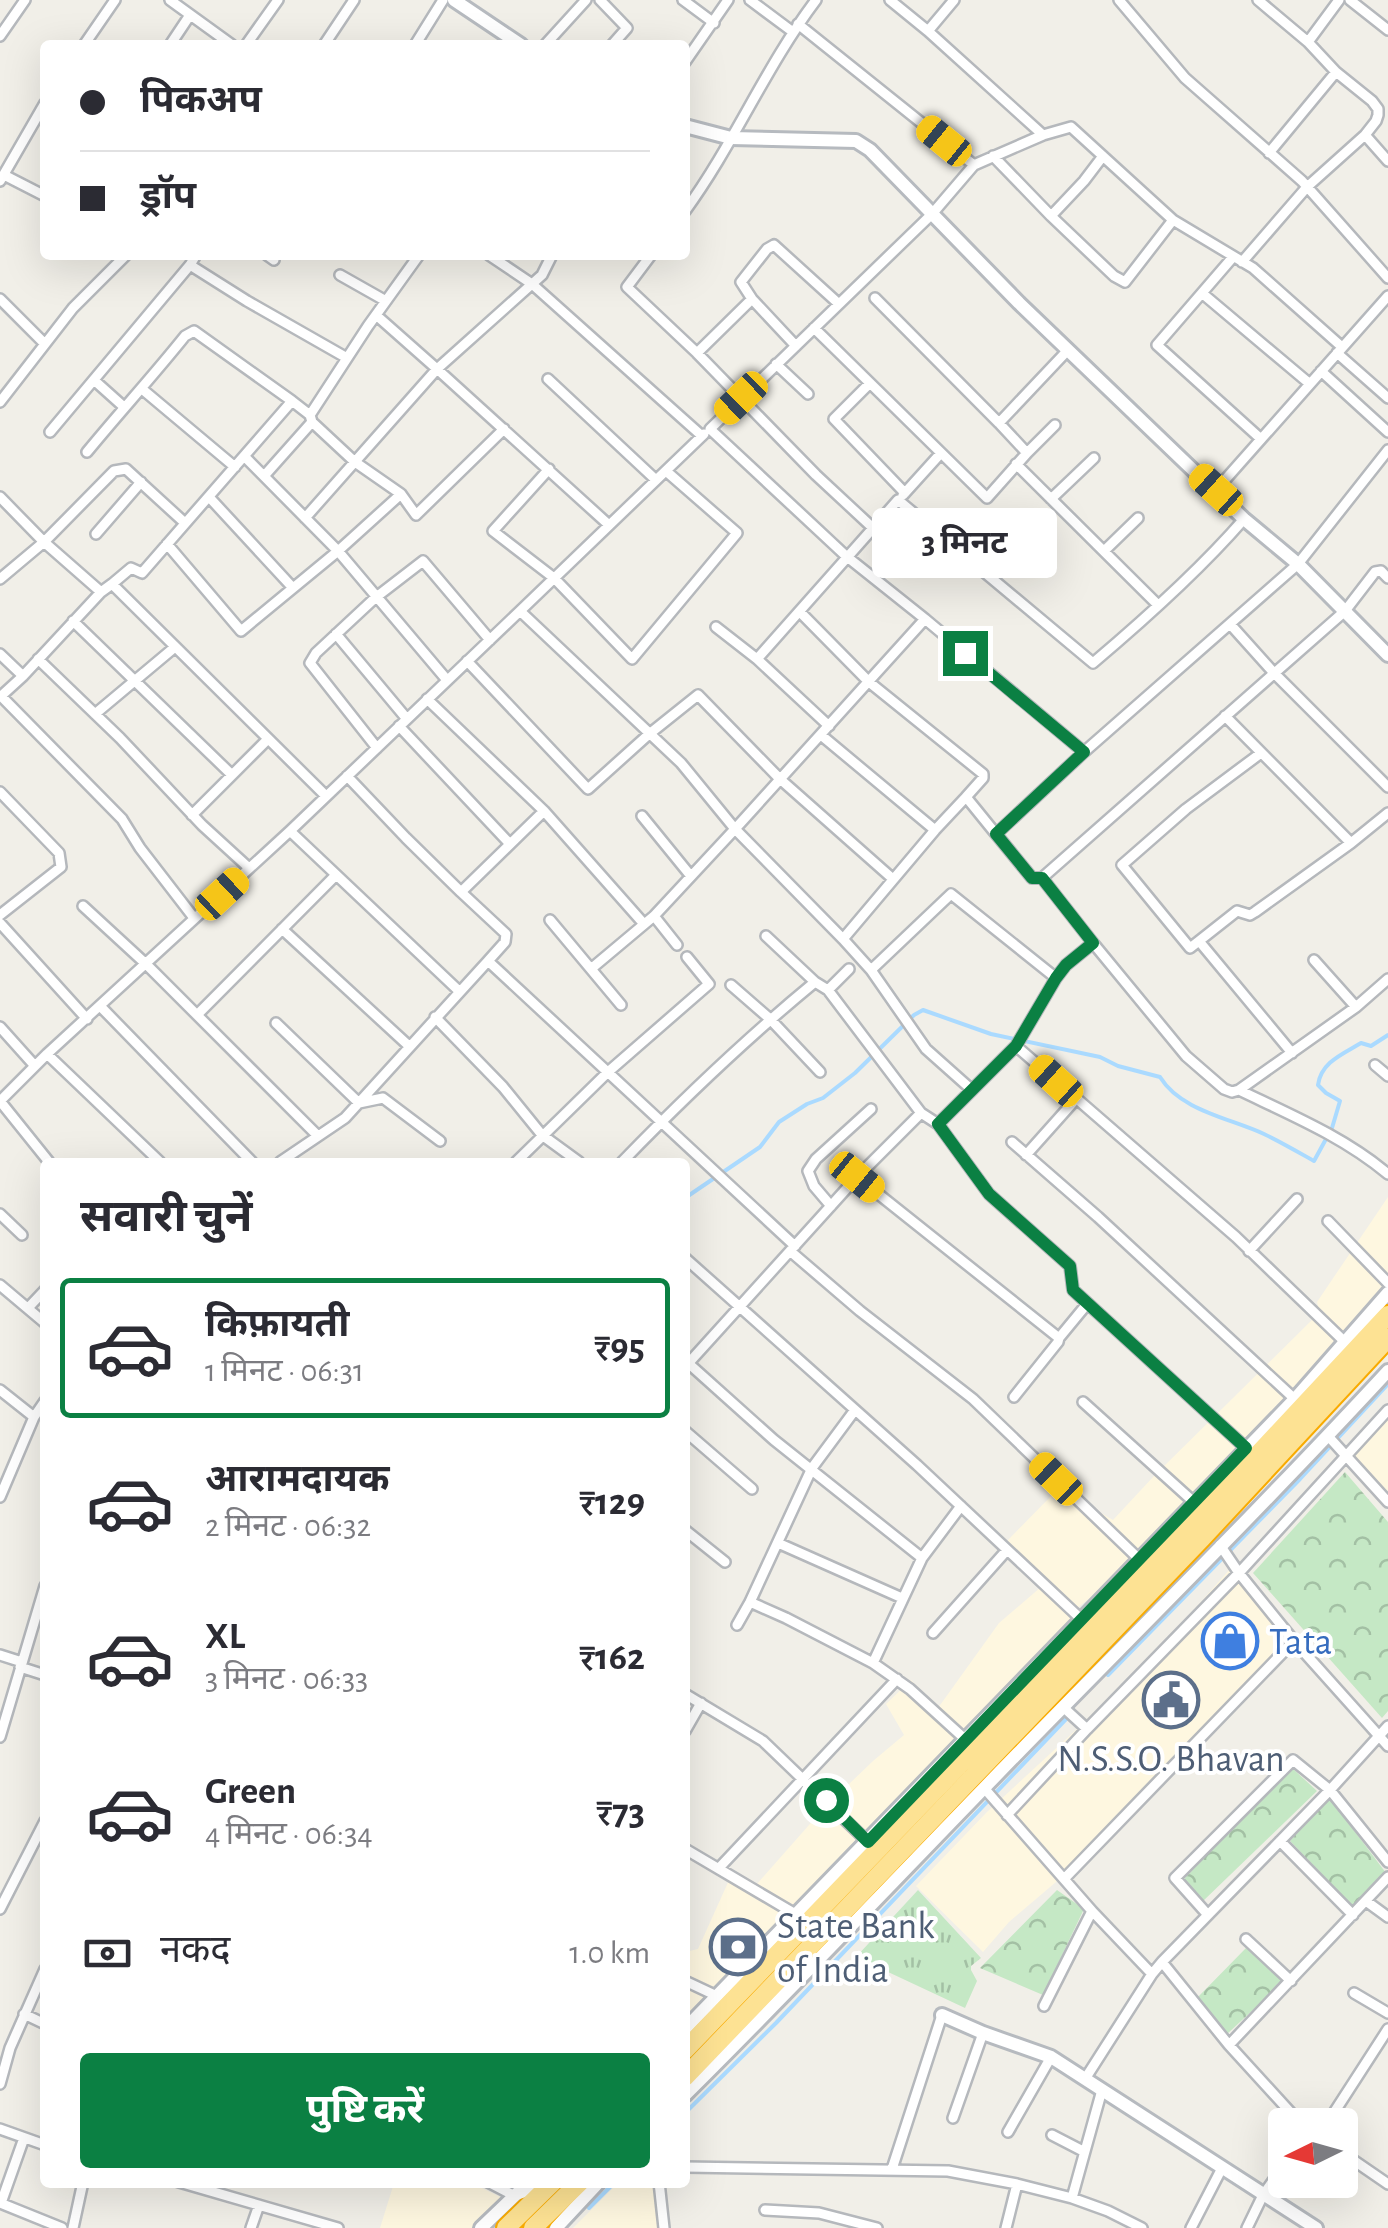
<!DOCTYPE html>
<html lang="hi">
<head>
<meta charset="utf-8">
<style>
	:root { --surface:#fff; --page:#f2f2f3; --text:#2b2b33; --muted:#7c7c81; --line:#e1e1e2; --accent:#0b8043 }
	body { margin:0; font-family:"Alegreya Sans","Noto Sans Devanagari",sans-serif; background:var(--page); color:var(--text); height:100vh; display:flex; flex-direction:column; font-size:38px; white-space:nowrap }
	* { box-sizing:border-box; margin:0 }
	p { font-size:32px; color:var(--muted) }
	.icon { flex:none; width:55px; height:55px; fill:none; stroke:currentColor; stroke-width:2; stroke-linecap:round; stroke-linejoin:round }
	.map { position:relative; flex:1; overflow:hidden }
	.side { position:absolute; left:40px; top:1158px; width:650px; height:1030px; display:flex; flex-direction:column; background:var(--surface); border-radius:10px; box-shadow:0 10px 40px #0002 }
	.side>* { flex:none }
	.hud { position:absolute; left:40px; top:40px; width:650px; height:220px; border-radius:10px; box-shadow:0 10px 40px #0002; display:grid; align-content:center; height:220px; padding:0 40px; background:var(--surface) }
	.needle { width:65px; rotate:265deg }
	.controls { position:absolute; left:1268px; top:2108px; display:grid; gap:20px }
	.controls a { display:grid; place-items:center; width:90px; height:90px; border-radius:10px; background:var(--surface); box-shadow:0 10px 40px #0002; font-size:50px }
	.end { position:absolute; width:45px; height:45px; margin:-22px; border:12px solid #0b8043; background:#fff; box-shadow:0 0 0 5px #fff }
	.from { border-radius:50% }
	.bubble { position:absolute; height:70px; border-radius:10px; background:var(--surface); box-shadow:0 10px 40px #0002; font-size:32px; font-weight:700; line-height:70px; text-align:center }
	.car { position:absolute; width:30px; height:60px; margin:-30px -15px; border-radius:12px; box-shadow:0 0 8px 2px #0007; background:linear-gradient(#f5c518 24%,#345 0 40%,#f5c518 0 76%,#345 0 86%,#f5c518 0) }
	.hud b { display:flex; align-items:center; gap:35px; height:95px; font-size:38px }
	.hud b+b { border-top:2px solid var(--line) }
	.hud i { width:25px; height:25px; background:var(--text) }
	ul { padding:0; list-style:none }
	li { display:flex; align-items:center; gap:30px; height:140px; margin:0 20px 15px; padding:0 20px; border:5px solid transparent; border-radius:10px }
	li div { flex:1 }
	li b { display:block; font-size:38px }
	li em { font-style:normal; font-weight:700 }
	li.current { border-color:var(--accent) }
	li>.icon { width:90px; height:90px; stroke-width:1.5 }
	h2 { padding:0 40px; font-size:45px; line-height:120px }
	.pay { display:flex; align-items:center; gap:25px; height:110px; padding:0 40px; font-size:38px }
	.pay p { margin-inline-start:auto }
	.action { display:flex; gap:20px; margin-top:auto; padding:20px 40px }
	.action a { flex:1; height:115px; border-radius:10px; background:var(--accent); color:#fff; font-size:40px; font-weight:700; line-height:115px; text-align:center }
	.map>svg:first-child { display:block }
	.commercial { fill:#fef7e0 }
	.grass { fill:url(#grass-tufts) }
	.park { fill:url(#park-crowns) }
	.lines { fill:none; stroke-linecap:round; stroke-linejoin:round }
	.stream { stroke:#aadaff; stroke-width:4 }
	.street-casing { stroke:#b5b8bc; stroke-width:14 }
	.secondary-casing { stroke:#b6babf; stroke-width:18 }
	.highway-casing { stroke:#f9ab00; stroke-width:22 }
	.street { stroke:#fff; stroke-width:9 }
	.secondary { stroke:#fff; stroke-width:12 }
	.highway { stroke:#fde293; stroke-width:18 }
	.route { stroke:#0b8043; stroke-width:12 }
	.labels { text-anchor:middle; stroke-width:8; stroke-linejoin:round; paint-order:stroke }
	.shop-label { font-size:38px; fill:#366cbe; stroke:#fff; text-anchor:start }
	.service-label { font-size:38px; fill:#4e5e75; stroke:#fff }
</style>
</head>
<body>
<div class="map">
<svg width="1388" height="2228" viewBox="0 0 1388 2228">
	<defs>
		<pattern id="grass-tufts" width="24" height="20" patternUnits="userSpaceOnUse" patternTransform="scale(2.5)"><rect width="24" height="20" fill="#c5e8c5"/><path d="M3 7l-1-3M5 7V3M7 7l1-3M15 17l-1-3M17 17v-4M19 17l1-3" fill="none" stroke="#a3c0a4"/></pattern>
		<pattern id="park-crowns" width="20" height="18" patternUnits="userSpaceOnUse" patternTransform="scale(2.5)"><rect width="20" height="18" fill="#c5e8c5"/><path d="M2 6a3 3 0 1 1 6 0M12 15a3 3 0 1 1 6 0" fill="none" stroke="#a3c0a4"/></pattern>
	</defs>
	<rect width="100%" height="100%" fill="#f1efe8"/>
	<path class="commercial" d="M1388,1197V1286L1345,1337L1320,1313L1317,1302Z
		M1315,1317L1340,1341L1113,1579L1076,1609L1007,1541L1059,1488L1113,1520L1154,1476Z
		M1388,1413V1498L1348,1454Z
		M1230,1569L1283,1635L1287,1643L1056,1882L1009,1922L983,1952L916,1886L987,1812L1077,1729L1169,1638Z
		M1041,1587L1075,1617L795,1909L756,1885L824,1808L873,1761L904,1735L886,1704L911,1680L938,1708L999,1623Z
		M730,1878L790,1917L685,2023V1952L698,1949Z
		M394,2183H472L506,2200L478,2228H380Z
		M618,2183H655L659,2228H573Z"/>
	<path class="grass" d="M918,1890L981,1958L971,1966V1970L977,1981L965,2008L856,1957Z"/>
	<path class="park" d="M1345,1472L1388,1522V1711L1382,1718L1253,1573Z
		M1291,1767L1317,1791L1201,1903L1182,1881Z
		M1329,1797L1386,1873L1352,1906L1290,1841Z
		M1057,1890L1084,1909L1043,1995L980,1968Z
		M1246,1948L1284,1981L1226,2035L1198,1997Z"/>
	<g class="lines">
		<path class="stream" d="M685,1198L760,1147L779,1122L807,1104L823,1098L855,1073L914,1015L923,1010L991,1034L1100,1057L1118,1066L1160,1077C1181,1111 1230,1118 1264,1134C1281,1142 1298,1152 1314,1161L1332,1128L1340,1101L1326,1093L1318,1085C1321,1062 1343,1054 1361,1043L1371,1046L1388,1035
			M1108,1675L1300,1479L1388,1384
			M685,2113L776,2023L1068,1717
			M589,2208L615,2182"/>
		<g class="street-casing">
			<path id="street" d="M170,0L232,45
				M600,0L627,28L612,45
				M683,0L714,23
				M750,0L793,32
				M890,0L928,31
				M954,0L928,31L1043,135L974,165L932,214L710,429L846,556L925,619L1084,752
				M1119,0L1185,78L1302,181L1388,278
				M1350,0L1388,30
				M798,24L974,165
				M0,36L25,0
				M1308,42L1339,0
				M84,45L115,0
				M170,45L190,15
				M246,45L278,0
				M324,45L354,0
				M415,45L443,0
				M545,45L586,0
				M685,62L728,0
				M1043,135L1071,127L1173,220L1253,268L1342,347
				M1365,135L1388,161
				M1269,153L1336,72
				M993,156L1051,216L1114,276L1125,282L1173,220
				M4,175L45,196
				M0,181L45,103
				M685,211C734,144 766,66 816,0
				M1051,216L1084,181L1103,156
				M196,255L190,265L247,301L347,358
				M267,255L274,260
				M489,255L532,284L702,436
				M552,255L542,275L437,369L609,525
				M651,255L627,287L697,353L752,299L796,346
				M1233,257L1157,345L1261,439
				M1242,262L1307,187L1365,135L1376,121L1378,115V109L1372,101L1336,72L1308,42L1258,0
				M340,275L386,301
				M1203,294L1310,384
				M875,298L999,423L1068,350
				M0,299L45,344
				M752,299L741,282L767,249L774,245L839,304
				M814,328L987,498L1027,453L999,423
				M697,353L816,475L873,528
				M1337,353L1388,398
				M776,364L808,394
				M1321,371L1388,432
				M548,379L656,480
				M95,381L124,407
				M870,383L834,419L905,493
				M142,389L235,467
				M0,402L73,308L126,255
				M310,415L312,422L355,462L401,494
				M50,432L190,265
				M87,452C119,413 153,376 185,336L194,331L292,401
				M1027,453L1055,425
				M244,456L338,551L447,680
				M1016,464L1158,605
				M549,469L493,531L554,578L632,659L737,533L666,471
				M264,476L312,422
				M1216,490L1388,296
				M903,495L941,453
				M0,497L44,542L101,592
				M209,497L293,588
				M1051,499L1094,458
				M305,518L437,369L376,315
				M96,534L141,482
				M167,544L241,631L338,551L401,494L416,515L504,429
				M1104,551L1138,518
				M0,579L44,542L114,471L126,469L185,523
				M112,584L131,568L142,573L292,401L310,415L368,326L419,255
				M520,611L704,434
				M800,612L869,682L983,774V778L966,797
				M73,621L232,775
				M1230,624L1274,673L1388,787
				M716,627L757,659L829,726
				M336,634L407,719
				M0,654L23,676
				M38,659L120,738L202,825L249,868
				M757,659L898,500L1093,663C1145,619 1199,571 1244,519
				M467,661L588,789L648,735L698,695L780,779L893,879
				M1,696L122,819L140,848L194,918
				M0,697L23,676L101,592L112,584L326,796
				M95,714L175,647
				M1225,716L1351,843L1388,813
				M399,726L510,844
				M821,735L935,830
				M377,748L310,663L316,653L375,598L423,561L490,640
				M347,776L406,838L461,892L544,811L427,699
				M0,792L59,853L61,867L0,915
				M544,811L644,924
				M192,815L268,739
				M642,816L690,875
				M290,831L459,991
				M1042,878H1032L996,834L1084,752L1298,564L1388,450
				M461,892L506,934L505,942L488,961
				M83,906L146,964L318,1136
				M654,916L677,945
				M550,920L621,1005
				M0,923L87,1019
				M282,929L409,1046
				M766,936L815,982
				M843,939L871,970L951,894L1056,978
				M1199,941L1190,948L1122,865L1186,809L1261,753
				M1093,943L1042,878L1345,611L1375,572L1381,571L1388,578
				M1314,960L1356,1007
				M592,968L654,916L735,829L843,939L935,830L966,797L996,834
				M871,970L926,1049L972,1090
				M731,985L770,1019L820,1072
				M828,990L921,1113
				M101,1007L252,1162
				M197,1015L336,875
				M435,1017L503,1087L542,1135L579,1162
				M276,1023L359,1103L383,1098L440,1141
				M0,1027L35,1066
				M1016,1046L1236,1237L1346,1343
				M1292,1053L1199,941L1237,911L1250,915L1255,912L1351,843
				M47,1054L290,831L520,611L681,763L735,829L925,619
				M1375,1065L1388,1076
				M1239,1090C1291,1115 1344,1137 1388,1174
				M938,1124L989,1194L1070,1266L1073,1290L1246,1448
				M1012,1142L1098,1217L1299,1403
				M1026,1155L1076,1099
				M49,1162L0,1101L47,1054L160,1162
				M280,1162L345,1118L488,961L795,1246
				M516,1162L608,1072L709,984L687,957
				M622,1162C683,1099 747,1038 815,982L828,990L849,969
				M857,1177L1059,1338L1058,1342L1014,1397
				M831,1206L814,1186L808,1171L816,1159L871,1109
				M0,1214L22,1235
				M1328,1221L1388,1283
				M790,1251L860,1311L973,1399L1139,1559
				M1249,1251L1297,1199
				M685,1258L917,1465L1081,1619
				M0,1285L45,1323
				M28,1308L45,1290
				M1059,1338L1087,1304
				M687,1362L774,1440L922,1558
				M685,1367L857,1177L921,1113L938,1124L1016,1046L1056,978L1066,965L1093,943L1186,1056L1224,1089L1232,1092L1239,1090L1356,1007L1388,979
				M0,1390L34,1417
				M1083,1402L1196,1504
				M685,1431L752,1489
				M1328,1436L1388,1502
				M0,1497L34,1417L45,1401
				M685,1530L725,1562
				M778,1543L902,1598
				M1220,1545L1239,1573L1294,1641L1388,1746
				M750,1602L786,1618L873,1663L910,1689L966,1740
				M737,1625L750,1602L812,1468L855,1410
				M933,1633L1007,1550
				M0,1655L22,1662
				M873,1663L922,1558L961,1506
				M20,1667L45,1675
				M685,1694L763,1741L868,1842
				M1063,1707L1087,1729
				M685,1731L701,1703
				M0,1737L45,1586
				M984,1788L1092,1911L1152,1974
				M1007,1815L1087,1729L1239,1573L1388,1410
				M1280,1841L1353,1915
				M685,1849L797,1915
				M719,1868L897,1679
				M1064,1879L1294,1641
				M1366,1901L1388,1917
				M0,1909L45,1821
				M1208,1915L1175,1878L1293,1760L1330,1790L1388,1862
				M1246,1939L1291,1981
				M1162,1962L1229,2045L1302,2125
				M685,1981L717,1996
				M1354,1993L1388,2013
				M1044,2006L1092,1911
				M24,2014L45,2024
				M1229,2045L1388,1877
				M1085,2079L1152,1974L1162,1962L1330,1790L1388,1726
				M0,2084L10,2048L45,1969
				M953,2118L983,2033
				M1326,2125L1388,2029
				M0,2129L45,2145
				M1008,2132L1051,2057
				M1052,2135L1083,2151
				M1340,2151L1388,2184
				M685,2167L948,2171L1017,2184L1072,2198L1108,2211L1142,2228
				M892,2169L942,2015
				M179,2182L338,2228
				M488,2182L515,2196L540,2187
				M659,2182L664,2228
				M1072,2198L1102,2090
				M0,2203L62,2228
				M1,2203L24,2138
				M765,2210L819,2213L877,2228
				M73,2228L83,2182
				M251,2228L259,2205
				M1006,2228L1017,2184
				M1191,2228L1222,2168
				M1247,2228L1263,2195L1285,2164"/>
		</g>
		<g class="secondary-casing">
			<path id="secondary" d="M454,0L521,45
				M685,126L731,138L856,141L870,150L1019,303L1244,519L1298,564L1388,655
				M942,2015L983,2033L1051,2057L1316,2228
				M685,2029L1295,1399L1388,1293
				M685,2095C798,1983 907,1867 1018,1753C1142,1626 1268,1501 1388,1371
				M481,2228L529,2182
				M556,2228L599,2182"/>
		</g>
		<g class="highway-casing">
			<path id="highway" d="M685,2050L1248,1465L1388,1315
				M685,2077L1202,1538L1388,1338
				M506,2228L553,2182
				M533,2228L580,2182"/>
		</g>
		<use href="#street" class="street"/>
		<use href="#secondary" class="secondary"/>
		<use href="#highway" class="highway"/>
	</g>
	<g class="lines">
		<path class="route" d="M826,1800L868,1842L1246,1448L1073,1290L1070,1266L989,1194L938,1124L1016,1046L1056,978L1066,965L1093,943L1042,878H1032L996,834L1084,752L965,653"/>
	</g>
	<defs>
		<g id="shop-ring" transform="scale(2.875)"><circle r="9.5" fill="#fff" stroke="#3f7fe0" stroke-width="1.5"/><path d="M-5-2.5h2.3a2.7 3.5 0 0 1 5.4 0H5L5.5 6h-11ZM-1.5-2.5h3a1.5 2.3 0 0 0-3 0Z" fill="#3f7fe0"/></g>
		<g id="civic-ring" transform="scale(2.875)"><circle r="9.5" fill="#fff" stroke="#5c6f8a" stroke-width="1.5"/><path d="M-.6-6.5H3V-4.5H.6V-3L4-1V1h2V6H-6V1h2V-1L-.6-3ZM-1.2 2.5V6h2.4V2.5Z" fill="#5c6f8a"/></g>
		<g id="bank-ring" transform="scale(2.875)"><circle r="9.5" fill="#fff" stroke="#5c6f8a" stroke-width="1.5"/><path d="M-6-4H6V4H-6ZM0-2.3a2.3 2.3 0 1 0 0 4.6a2.3 2.3 0 1 0 0-4.6Z" fill="#5c6f8a"/></g>
	</defs>
	<g fill-rule="evenodd">
		<use href="#shop-ring" x="1230" y="1641"/>
		<use href="#civic-ring" x="1171" y="1700"/>
		<use href="#bank-ring" x="738" y="1947"/>
	</g>
	<g class="labels">
		<g class="shop-label">
			<text x="1269" y="1654">Tata</text>
		</g>
		<g class="service-label">
			<text x="1171" y="1771">N.S.S.O. Bhavan</text>
			<text x="777" y="1938" text-anchor="start">State Bank<tspan x="777" dy="44">of India</tspan></text>
		</g>
	</g>
</svg>
<div class="controls">
<a><svg class="needle" viewBox="-14 -14 28 28"><path d="M0-13l5 13h-10z" fill="#e53935"/><path d="M0 13l5-13h-10z" fill="#7c7c81"/></svg></a>
</div>
<i class="end from" style="left:826px;top:1800px"></i>
<i class="end" style="left:965px;top:653px"></i>
<div class="bubble" style="left:872px;top:508px;width:185px">3 मिनट</div>
<i class="car" style="left:944px;top:141px;rotate:309deg"></i>
<i class="car" style="left:741px;top:398px;rotate:226deg"></i>
<i class="car" style="left:1216px;top:490px;rotate:312deg"></i>
<i class="car" style="left:222px;top:894px;rotate:47deg"></i>
<i class="car" style="left:1056px;top:1081px;rotate:312deg"></i>
<i class="car" style="left:857px;top:1177px;rotate:129deg"></i>
<i class="car" style="left:1056px;top:1479px;rotate:314deg"></i>
<div class="hud">
<b><i class="from"></i>पिकअप</b>
<b><i></i>ड्रॉप</b>
</div>
<section class="side">
<h2>सवारी चुनें</h2>
<ul>
<li class="current"><svg class="icon" aria-label="car" viewBox="0 0 24 24"><path d="M5 17H2v-5l4-1 3-4h7l3 4 3 1v5h-3M9 17h6M6 11h13"/><circle cx="7" cy="17" r="2"/><circle cx="17" cy="17" r="2"/></svg><div><b>किफ़ायती</b><p>1 मिनट · 06:31</p></div><em>₹95</em></li>
<li><svg class="icon" aria-label="car" viewBox="0 0 24 24"><path d="M5 17H2v-5l4-1 3-4h7l3 4 3 1v5h-3M9 17h6M6 11h13"/><circle cx="7" cy="17" r="2"/><circle cx="17" cy="17" r="2"/></svg><div><b>आरामदायक</b><p>2 मिनट · 06:32</p></div><em>₹129</em></li>
<li><svg class="icon" aria-label="car" viewBox="0 0 24 24"><path d="M5 17H2v-5l4-1 3-4h7l3 4 3 1v5h-3M9 17h6M6 11h13"/><circle cx="7" cy="17" r="2"/><circle cx="17" cy="17" r="2"/></svg><div><b>XL</b><p>3 मिनट · 06:33</p></div><em>₹162</em></li>
<li><svg class="icon" aria-label="car" viewBox="0 0 24 24"><path d="M5 17H2v-5l4-1 3-4h7l3 4 3 1v5h-3M9 17h6M6 11h13"/><circle cx="7" cy="17" r="2"/><circle cx="17" cy="17" r="2"/></svg><div><b>Green</b><p>4 मिनट · 06:34</p></div><em>₹73</em></li>
</ul>
<div class="pay"><svg class="icon" aria-label="cash" viewBox="0 0 24 24"><path d="M3 7h18v10H3z"/><circle cx="12" cy="12" r="2"/></svg>नकद<p>1.0 km</p></div>
<div class="action"><a>पुष्टि करें</a></div>
</section>
</div>
</body>
</html>
